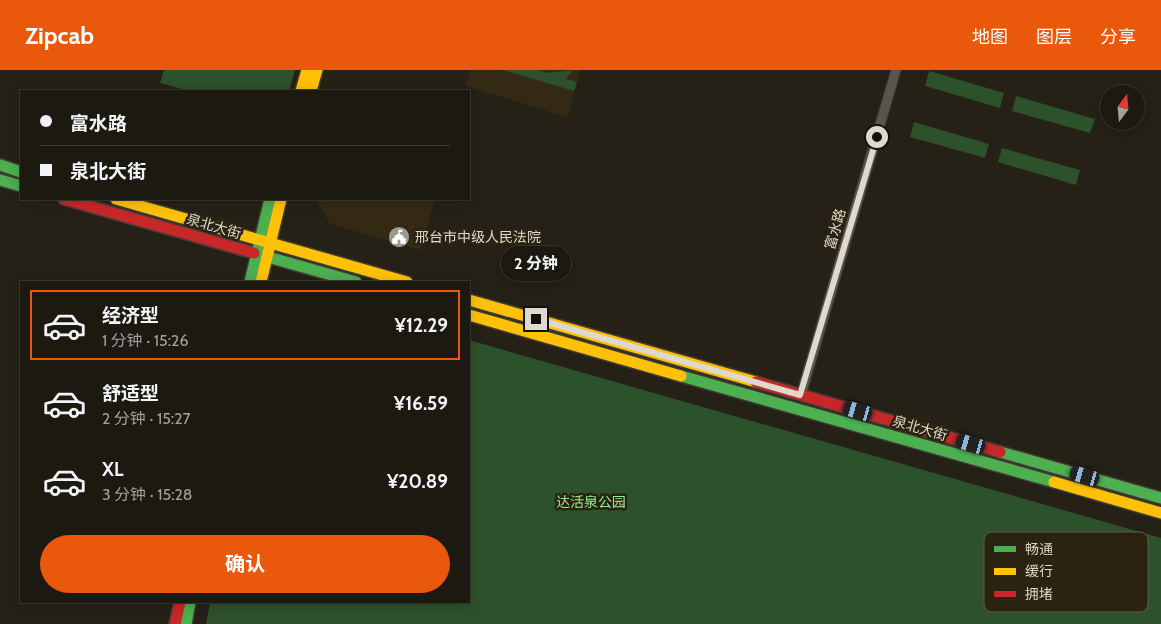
<!DOCTYPE html>
<html lang="zh">
<head>
<meta charset="utf-8">
<style>
	:root { --surface:#1c1911; --page:#25221a; --text:#f1f3f6; --muted:#a0a09f; --line:#3a3831; --accent:#ea580c }
	body { margin:0; font-family:Cabin,"Noto Sans SC",sans-serif; background:var(--page); color:var(--text); height:100vh; display:flex; flex-direction:column; font-size:19px; white-space:nowrap }
	* { box-sizing:border-box; margin:0 }
	p { font-size:16px; color:var(--muted) }
	.icon { flex:none; width:28px; height:28px; fill:none; stroke:currentColor; stroke-width:2; stroke-linecap:round; stroke-linejoin:round }
	.map { position:relative; flex:1; overflow:hidden }
	.panel { position:absolute; left:20px; top:211px; width:450px; height:322px; display:flex; flex-direction:column; background:var(--surface); border-radius:0px; box-shadow:0 2px 12px #0003,0 0 0 1px var(--line) }
	.panel>* { flex:none }
	.guide { position:absolute; left:20px; top:20px; width:450px; height:110px; border-radius:0px; box-shadow:0 2px 12px #0003,0 0 0 1px var(--line); display:grid; align-content:center; height:110px; padding:0 20px; background:var(--surface) }
	.needle { width:32px; rotate:16deg }
	.buttons { position:absolute; left:1100px; top:15px; display:grid; gap:10px }
	.buttons a { display:grid; place-items:center; width:45px; height:45px; border-radius:50%; background:var(--surface); box-shadow:0 2px 12px #0003,0 0 0 1px var(--line); font-size:25px }
	.end { position:absolute; width:22px; height:22px; margin:-11px; border:6px solid #ded9ce; background:#111; box-shadow:0 0 0 2px #111 }
	.from { border-radius:50% }
	.bubble { position:absolute; height:35px; border-radius:18px; background:var(--surface); box-shadow:0 2px 12px #0003,0 0 0 1px var(--line); font-size:16px; font-weight:700; line-height:35px; text-align:center }
	.car { position:absolute; width:15px; height:30px; margin:-15px -8px; border-radius:6px; box-shadow:0 0 4px 1px #0007; background:linear-gradient(#222 24%,#8ab4d8 0 40%,#222 0 76%,#8ab4d8 0 86%,#222 0) }
	.guide b { display:flex; align-items:center; gap:18px; height:48px; font-size:19px }
	.guide b+b { border-top:1px solid var(--line) }
	.guide i { width:12px; height:12px; background:var(--text) }
	ul { padding:9px 0 0; list-style:none }
	li { display:flex; align-items:center; gap:15px; height:70px; margin:0 10px 8px; padding:0 10px; border:2px solid transparent; border-radius:0px }
	li div { flex:1 }
	li b { display:block; font-size:19px }
	li em { font-style:normal; font-weight:700 }
	li.current { border-color:var(--accent) }
	li>.icon { width:45px; height:45px; stroke-width:1.5 }
	.action { display:flex; gap:10px; margin-top:auto; padding:10px 20px }
	.action a { flex:1; height:58px; border-radius:30px; background:var(--accent); color:#fff; font-size:20px; font-weight:700; line-height:58px; text-align:center }
	header { display:flex; align-items:center; gap:30px; box-sizing:border-box; height:70px; padding:0 25px; background:var(--accent); color:#fff }
	header strong { font-size:24px }
	nav { display:flex; gap:28px; margin-inline-start:auto; font-size:18px }
	.map>svg:first-child { display:block }
	.built { fill:#342a13 }
	.green { fill:#2d512a }
	.lines { fill:none; stroke-linecap:round; stroke-linejoin:round }
	.street-casing { stroke:#403c34; stroke-width:11 }
	.fast-casing { stroke:#403c34; stroke-width:14 }
	.slow-casing { stroke:#403c34; stroke-width:14 }
	.jam-casing { stroke:#403c34; stroke-width:14 }
	.street { stroke:#59554d; stroke-width:9 }
	.fast { stroke:#4caf50; stroke-width:11 }
	.slow { stroke:#ffc107; stroke-width:11 }
	.jam { stroke:#c62828; stroke-width:11 }
	.route { stroke:#ded9ce; stroke-width:6 }
	.labels { text-anchor:middle; stroke-width:5; stroke-linejoin:round; paint-order:stroke }
	.street-label { font-size:14px; fill:#ded9ce; stroke:#2b2311 }
	.poi-label { font-size:14px; fill:#ded9ce; stroke:#2b2311; text-anchor:start }
	.park-label { font-size:14px; fill:#94eb91; stroke:#2b2311 }
	.key { fill:#2b2311; stroke:#615a4a; stroke-width:1 }
	.key-label { font-size:14px; fill:#ded9ce }
</style>
</head>
<body>
<header>
<strong>Zipcab</strong>
<nav><a>地图</a><a>图层</a><a>分享</a></nav>
</header>
<div class="map">
<svg width="1161" height="554" viewBox="0 0 1161 554">
	<rect width="100%" height="100%" fill="#252117"/>
	<path class="built" d="M470,0H581L567,47L466,16Z
		M316,129H435L420,180L330,154Z"/>
	<path class="green" d="M164,0H295L289,21H189L160,13Z
		M503,0H538L547,3L573,0L566,9L577,12L574,21Z
		M929,1L1004,23L1000,38L925,16Z
		M1016,26L1095,49L1090,63L1012,41Z
		M914,52L989,74L985,88L910,67Z
		M1002,78L1080,100L1076,115L998,92Z
		M469,270L1161,468V554H206L210,533L469,532Z"/>
	<g class="lines">
		<g class="street-casing">
			<path id="street" d="M801,325L896,0"/>
		</g>
		<g class="fast-casing">
			<path id="fast" d="M0,95L21,102
				M0,110L21,116
				M254,183L356,212
				M250,212L270,129
				M681,306L1054,412
				M1000,382L1161,428
				M186,554L190,532"/>
		</g>
		<g class="slow-casing">
			<path id="slow" d="M301,21L307,0
				M311,21L317,0
				M116,129L407,212
				M261,212L281,129
				M469,230L756,312
				M469,245L681,306
				M1054,412L1161,443"/>
		</g>
		<g class="jam-casing">
			<path id="jam" d="M64,129L254,183
				M756,312L1000,382
				M175,554L180,532"/>
		</g>
		<use href="#street" class="street"/>
		<use href="#fast" class="fast"/>
		<use href="#slow" class="slow"/>
		<use href="#jam" class="jam"/>
	</g>
	<g class="lines">
		<path class="route" d="M536,249L800,325L877,67"/>
	</g>
	<defs>
		<g id="civic-disc" transform="scale(1.125)"><circle r="9.5" fill="#9d998e" stroke="#2b2311"/><path d="M-.6-6.5H3V-4.5H.6V-3L4-1V1h2V6H-6V1h2V-1L-.6-3ZM-1.2 2.5V6h2.4V2.5Z" fill="#fff"/></g>
	</defs>
	<g fill-rule="evenodd">
		<use href="#civic-disc" x="399" y="167"/>
	</g>
	<g class="labels">
		<g class="street-label">
			<text transform="translate(214 156) rotate(16)" y="5">泉北大街</text>
			<text transform="translate(835 159) rotate(-74)" y="5">富水路</text>
			<text transform="translate(920 358) rotate(16)" y="5">泉北大街</text>
		</g>
		<g class="poi-label">
			<text x="415" y="172">邢台市中级人民法院</text>
		</g>
		<g class="park-label">
			<text x="591" y="437">达活泉公园</text>
		</g>
	</g>
	<rect x="984" y="462" width="164" height="80" rx="8" class="key"/>
	<rect x="994" y="476" width="22" height="6" fill="#4caf50"/>
	<rect x="994" y="498" width="22" height="7" fill="#ffc107"/>
	<rect x="994" y="521" width="22" height="6" fill="#c62828"/>
	<g class="key-label">
		<text x="1025" y="484">畅通</text>
		<text x="1025" y="506">缓行</text>
		<text x="1025" y="529">拥堵</text>
	</g>
</svg>
<div class="buttons">
<a><svg class="needle" viewBox="-14 -14 28 28"><path d="M0-13l5 13h-10z" fill="#e53935"/><path d="M0 13l5-13h-10z" fill="#a0a09f"/></svg></a>
</div>
<i class="end from" style="left:877px;top:67px"></i>
<i class="end" style="left:536px;top:249px"></i>
<div class="bubble" style="left:501px;top:176px;width:70px">2 分钟</div>
<i class="car" style="left:858px;top:341px;rotate:286deg"></i>
<i class="car" style="left:971px;top:374px;rotate:286deg"></i>
<i class="car" style="left:1085px;top:406px;rotate:286deg"></i>
<div class="guide">
<b><i class="from"></i>富水路</b>
<b><i></i>泉北大街</b>
</div>
<section class="panel">
<ul>
<li class="current"><svg class="icon" aria-label="car" viewBox="0 0 24 24"><path d="M5 17H2v-5l4-1 3-4h7l3 4 3 1v5h-3M9 17h6M6 11h13"/><circle cx="7" cy="17" r="2"/><circle cx="17" cy="17" r="2"/></svg><div><b>经济型</b><p>1 分钟 · 15:26</p></div><em>¥12.29</em></li>
<li><svg class="icon" aria-label="car" viewBox="0 0 24 24"><path d="M5 17H2v-5l4-1 3-4h7l3 4 3 1v5h-3M9 17h6M6 11h13"/><circle cx="7" cy="17" r="2"/><circle cx="17" cy="17" r="2"/></svg><div><b>舒适型</b><p>2 分钟 · 15:27</p></div><em>¥16.59</em></li>
<li><svg class="icon" aria-label="car" viewBox="0 0 24 24"><path d="M5 17H2v-5l4-1 3-4h7l3 4 3 1v5h-3M9 17h6M6 11h13"/><circle cx="7" cy="17" r="2"/><circle cx="17" cy="17" r="2"/></svg><div><b>XL</b><p>3 分钟 · 15:28</p></div><em>¥20.89</em></li>
</ul>
<div class="action"><a>确认</a></div>
</section>
</div>
</body>
</html>
